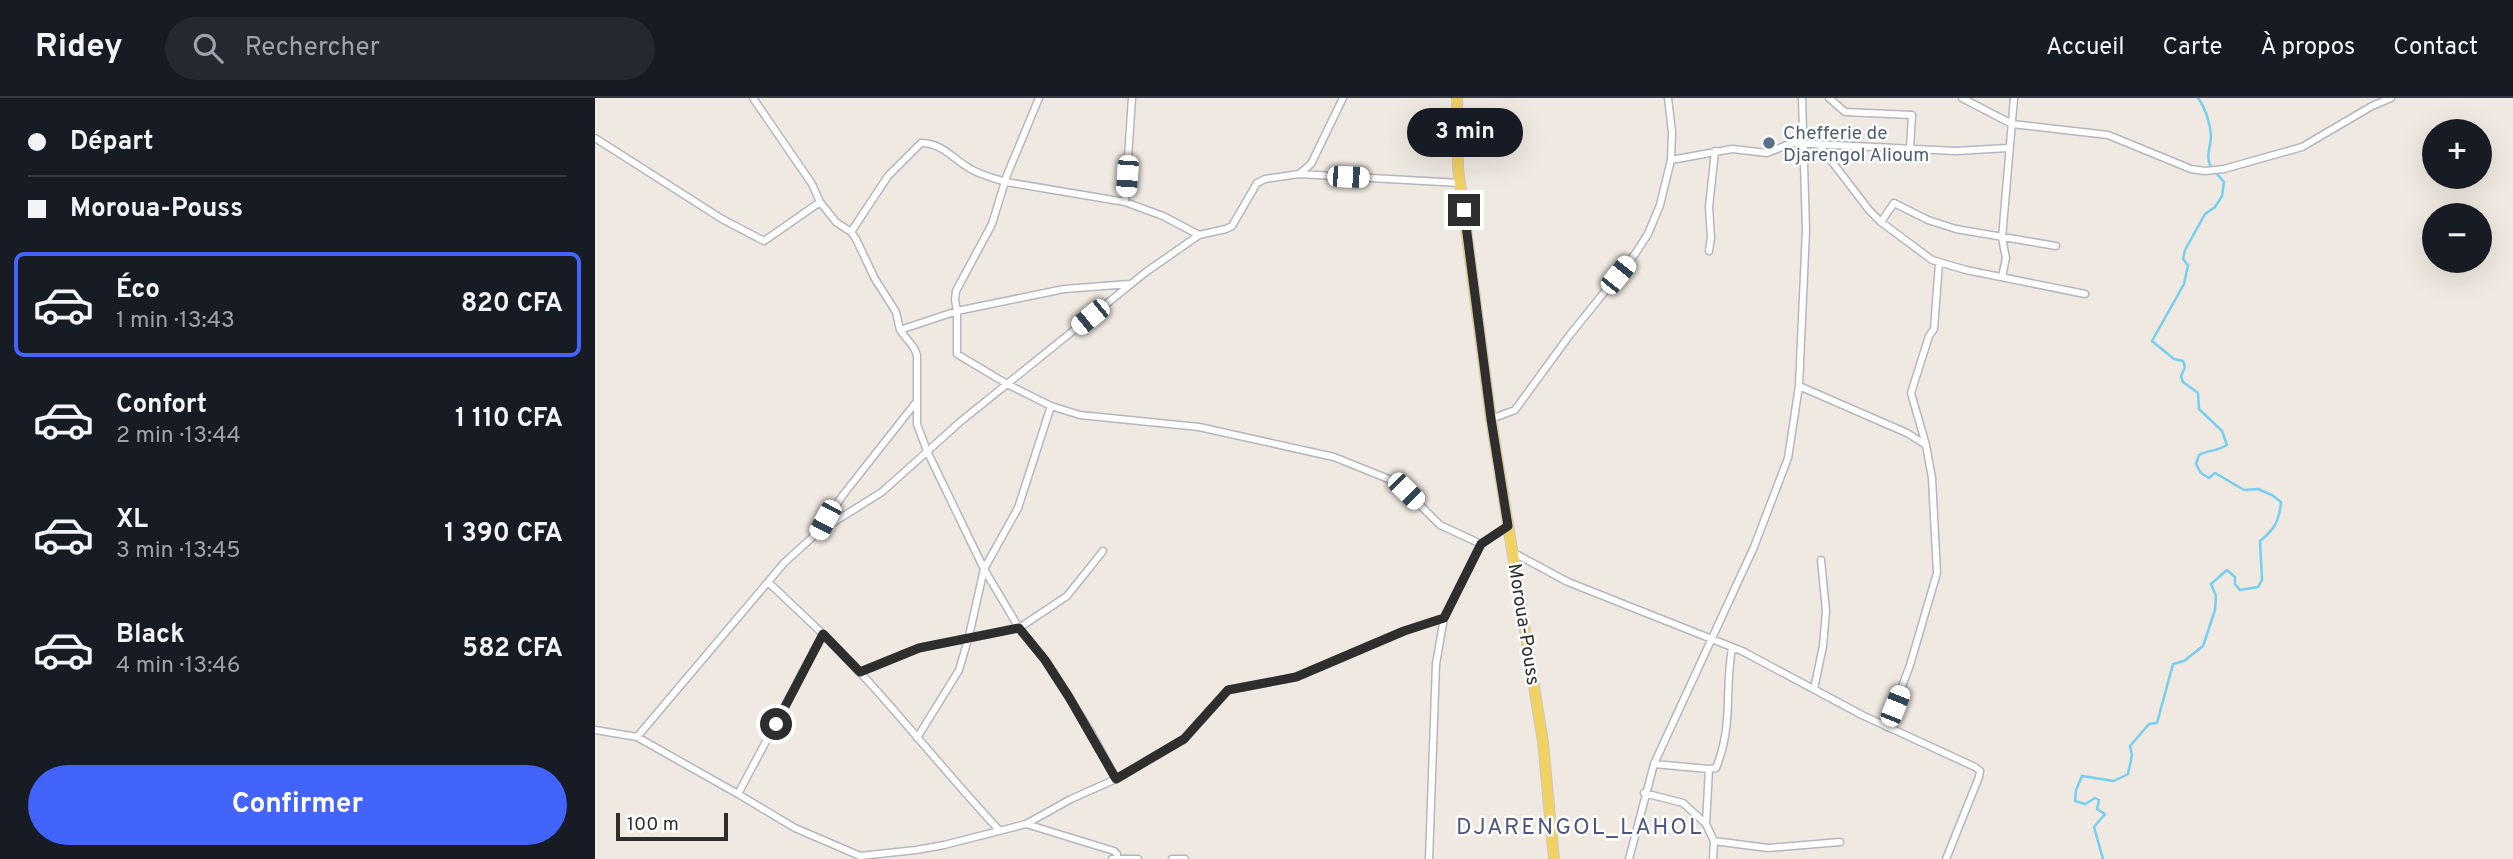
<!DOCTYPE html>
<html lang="fr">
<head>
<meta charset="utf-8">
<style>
	:root { --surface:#171b24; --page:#242831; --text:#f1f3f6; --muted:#9ea1a6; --line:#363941; --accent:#4264fb }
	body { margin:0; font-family:Overpass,sans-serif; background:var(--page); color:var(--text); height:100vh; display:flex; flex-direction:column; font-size:26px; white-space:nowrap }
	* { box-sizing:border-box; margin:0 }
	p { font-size:23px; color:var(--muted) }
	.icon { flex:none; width:38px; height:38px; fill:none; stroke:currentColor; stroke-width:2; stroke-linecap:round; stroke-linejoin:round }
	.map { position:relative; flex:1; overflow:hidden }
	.sheet { display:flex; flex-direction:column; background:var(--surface); width:595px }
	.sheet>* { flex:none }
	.top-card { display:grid; align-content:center; height:154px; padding:0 28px; background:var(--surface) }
	.buttons { position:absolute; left:1827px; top:21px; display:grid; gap:14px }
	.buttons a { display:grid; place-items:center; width:70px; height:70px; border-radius:50%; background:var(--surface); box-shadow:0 7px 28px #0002; font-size:35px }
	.scale { position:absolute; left:21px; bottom:18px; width:112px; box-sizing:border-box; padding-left:7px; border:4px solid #2e2e2e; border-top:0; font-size:19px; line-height:24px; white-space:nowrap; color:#2e2e2e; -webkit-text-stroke:5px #fff; paint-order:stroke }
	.end { position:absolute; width:32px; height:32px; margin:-16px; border:9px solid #2e2e2e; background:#fff; box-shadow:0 0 0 4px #fff }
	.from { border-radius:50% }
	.bubble { position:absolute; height:49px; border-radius:24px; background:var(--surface); box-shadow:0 7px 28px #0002; font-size:23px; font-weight:700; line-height:49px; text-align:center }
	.car { position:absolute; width:21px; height:42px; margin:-21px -10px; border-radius:9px; box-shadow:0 0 5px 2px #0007; background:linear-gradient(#fff 24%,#345 0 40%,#fff 0 76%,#345 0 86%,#fff 0) }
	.top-card b { display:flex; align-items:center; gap:24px; height:66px; font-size:26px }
	.top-card b+b { border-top:2px solid var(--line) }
	.top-card i { width:18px; height:18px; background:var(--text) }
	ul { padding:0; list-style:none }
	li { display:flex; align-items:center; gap:21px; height:105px; margin:0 14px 10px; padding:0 14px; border:4px solid transparent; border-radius:10px }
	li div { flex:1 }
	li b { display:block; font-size:26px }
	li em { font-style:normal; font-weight:700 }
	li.on { border-color:var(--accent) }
	li>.icon { width:63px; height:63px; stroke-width:1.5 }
	.cta { display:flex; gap:14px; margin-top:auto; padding:14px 28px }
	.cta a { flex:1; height:80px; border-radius:42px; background:var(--accent); color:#fff; font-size:28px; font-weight:700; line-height:80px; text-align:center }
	header { display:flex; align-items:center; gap:42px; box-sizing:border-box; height:98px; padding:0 35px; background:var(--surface); border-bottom:2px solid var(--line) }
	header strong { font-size:33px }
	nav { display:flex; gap:38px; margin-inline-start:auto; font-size:24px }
	.search { width:490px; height:63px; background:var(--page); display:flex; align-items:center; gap:18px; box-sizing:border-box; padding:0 24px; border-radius:38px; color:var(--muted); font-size:26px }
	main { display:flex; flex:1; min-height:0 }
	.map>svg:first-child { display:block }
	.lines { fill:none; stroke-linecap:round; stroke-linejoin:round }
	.stream { stroke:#75cff0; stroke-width:2.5 }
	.street-casing { stroke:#b4b7c1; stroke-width:9 }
	.primary-casing { stroke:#c9c9c9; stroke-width:12 }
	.street { stroke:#fff; stroke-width:6 }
	.primary { stroke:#f2d163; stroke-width:10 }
	.route { stroke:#2e2e2e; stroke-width:9 }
	.service-dot { fill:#5c6f8a; stroke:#fff; stroke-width:2.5 }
	.labels { text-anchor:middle; stroke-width:5; stroke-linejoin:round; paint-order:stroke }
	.service-label { font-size:19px; fill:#4e5e75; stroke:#fff; text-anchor:start }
	.street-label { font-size:19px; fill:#2e2e2e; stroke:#fff }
	.quarter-label { font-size:23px; letter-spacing:2px; fill:#4d5680; stroke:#fff }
</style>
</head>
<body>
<header>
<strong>Ridey</strong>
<div class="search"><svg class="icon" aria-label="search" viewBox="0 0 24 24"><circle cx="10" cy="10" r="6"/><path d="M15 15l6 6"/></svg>Rechercher</div>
<nav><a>Accueil</a><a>Carte</a><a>À propos</a><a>Contact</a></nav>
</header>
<main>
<section class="sheet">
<div class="top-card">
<b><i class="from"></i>Départ</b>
<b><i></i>Moroua-Pouss</b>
</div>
<ul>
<li class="on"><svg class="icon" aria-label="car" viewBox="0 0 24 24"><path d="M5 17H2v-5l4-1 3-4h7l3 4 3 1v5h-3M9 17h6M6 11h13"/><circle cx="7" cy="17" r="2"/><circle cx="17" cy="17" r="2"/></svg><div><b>Éco</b><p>1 min · 13:43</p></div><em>820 CFA</em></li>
<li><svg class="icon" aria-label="car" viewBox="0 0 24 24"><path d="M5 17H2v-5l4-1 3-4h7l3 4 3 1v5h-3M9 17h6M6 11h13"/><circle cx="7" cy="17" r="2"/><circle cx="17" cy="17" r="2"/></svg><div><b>Confort</b><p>2 min · 13:44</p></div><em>1 110 CFA</em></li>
<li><svg class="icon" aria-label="car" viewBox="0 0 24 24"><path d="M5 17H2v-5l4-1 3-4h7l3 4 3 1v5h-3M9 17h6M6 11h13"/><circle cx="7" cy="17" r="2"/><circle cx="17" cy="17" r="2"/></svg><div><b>XL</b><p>3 min · 13:45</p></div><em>1 390 CFA</em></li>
<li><svg class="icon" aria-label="car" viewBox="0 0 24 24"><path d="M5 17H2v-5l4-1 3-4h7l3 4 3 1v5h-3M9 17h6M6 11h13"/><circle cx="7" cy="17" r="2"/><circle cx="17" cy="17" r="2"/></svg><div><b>Black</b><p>4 min · 13:46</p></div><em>582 CFA</em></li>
</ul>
<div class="cta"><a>Confirmer</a></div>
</section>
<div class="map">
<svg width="1918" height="761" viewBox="0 0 1918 761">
	<rect width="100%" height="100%" fill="#efe9e1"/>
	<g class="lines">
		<path class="stream" d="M1603,0C1610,9 1615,25 1616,37C1616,49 1610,58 1616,69
			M1508,761L1499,729L1510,716L1502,711L1504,702L1500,700L1490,706L1480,703L1481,692L1487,678L1519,683L1533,676L1537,657L1535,648L1554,626L1562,625L1578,566L1589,563L1608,548L1620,512L1621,498L1616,486L1632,472L1640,479V486L1645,492L1663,489L1667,482L1665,443C1680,431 1684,423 1686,404L1677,397L1663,391L1649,392L1620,375L1614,380L1606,375L1601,366L1604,357C1613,352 1623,353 1632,347L1627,333L1604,311L1603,295L1588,284L1586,278L1590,269L1588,263L1579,261L1557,243L1589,186L1593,167L1588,161L1590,152L1610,116L1620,109L1627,98L1629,84L1621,75"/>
		<g class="street-casing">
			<path id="street" d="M158,0L217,86L225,104L241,124L256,134L261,141L280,181L301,214L305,232L319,250L322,257V326L332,353L389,471L424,530L450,562L497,636L521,681
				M1234,0L1250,14L1317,17L1315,51
				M1367,0L1417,26L1513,37L1596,71L1610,73L1629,71L1707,49L1777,8L1796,0
				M0,40L127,121L169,143L225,104
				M1225,48L1274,112L1286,124L1337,162L1371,172L1490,196
				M1076,62L1137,51L1172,55L1197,45L1361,53L1413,50
				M704,76L865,85
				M530,104L537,0
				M1286,124L1299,105L1333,122L1361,131L1461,148
				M256,134L293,78L326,45C347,45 357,60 374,70C385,77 398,80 411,84L530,104L568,118L604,137
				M1114,153L1116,140L1114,109L1120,53
				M1407,179L1411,160L1407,140L1419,0
				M535,186L469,191L362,213V256L412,286L456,308L485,317L604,329L739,359L796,382L811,393L845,427L886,446
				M305,232L362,213L360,202L361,193L397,126L412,77L444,0
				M1204,288L1312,335L1331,347
				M896,321L920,312L974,238L1040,156L1053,136L1065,107L1076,62L1077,34L1073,0
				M224,432L248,397L322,303
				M919,455L973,484L1147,553L1267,617L1380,669L1385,673L1384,679L1351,761
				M228,536C291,598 344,668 404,732
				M265,574L324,550L424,530L472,498L508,453
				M1219,591L1228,548L1231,513L1226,462
				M1292,629L1315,567L1342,475L1337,380L1331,347L1316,295L1334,238L1339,231L1344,165
				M0,632L42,639L143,696L200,730L265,758L321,752L349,747L431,726L476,701L521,681L589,641L633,592L701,579L809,533L849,520
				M42,639L189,465L223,434L287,394L365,324L551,174L604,137L631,131L637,128L662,85L670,81L704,76L716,66L748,0
				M322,640L364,572L374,538L389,471L423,410L456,308
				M1059,666L1114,671L1121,670C1139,625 1129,595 1137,550
				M1114,671L1111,726L1119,743L1118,761
				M1049,695L1088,705L1111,726
				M143,696L228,536L173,484
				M431,726L519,753L522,756V760
				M1119,743L1173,750L1245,744
				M517,761H543
				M577,761H590
				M834,761L841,566L849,520L886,446L913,428
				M1034,761L1059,666L1159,449L1193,360L1204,288L1211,132L1207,0"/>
		</g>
		<g class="primary-casing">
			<path id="primary" d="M862,0L863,70L896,321L948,644L959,761"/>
		</g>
		<use href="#street" class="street"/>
		<use href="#primary" class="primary"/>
	</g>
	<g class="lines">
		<path class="route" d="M181,626L228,536L265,574L324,550L424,530L450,562L474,599L521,681L589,641L633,592L701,579L809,533L849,520L886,446L913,428L896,321L869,112"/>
	</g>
	<circle class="service-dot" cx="1174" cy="45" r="7"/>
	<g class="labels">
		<g class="service-label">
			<text x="1188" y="41">Chefferie de<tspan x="1188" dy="22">Djarengol Alioum</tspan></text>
		</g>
		<g class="street-label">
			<text transform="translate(930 526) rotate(81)" y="7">Moroua-Pouss</text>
		</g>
		<g class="quarter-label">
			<text x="985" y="736">DJARENGOL_LAHOL</text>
		</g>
	</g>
</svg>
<div class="buttons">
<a>+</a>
<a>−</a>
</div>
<div class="scale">100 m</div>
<i class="end from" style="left:181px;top:626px"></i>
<i class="end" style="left:869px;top:112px"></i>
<div class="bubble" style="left:812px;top:10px;width:116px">3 min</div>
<i class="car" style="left:532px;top:78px;rotate:184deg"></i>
<i class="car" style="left:753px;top:79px;rotate:92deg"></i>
<i class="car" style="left:1023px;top:177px;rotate:39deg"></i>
<i class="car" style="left:495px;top:219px;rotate:231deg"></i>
<i class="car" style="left:811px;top:393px;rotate:135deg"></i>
<i class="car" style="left:230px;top:422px;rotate:208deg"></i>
<i class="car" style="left:1300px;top:608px;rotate:22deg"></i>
</div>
</main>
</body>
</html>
